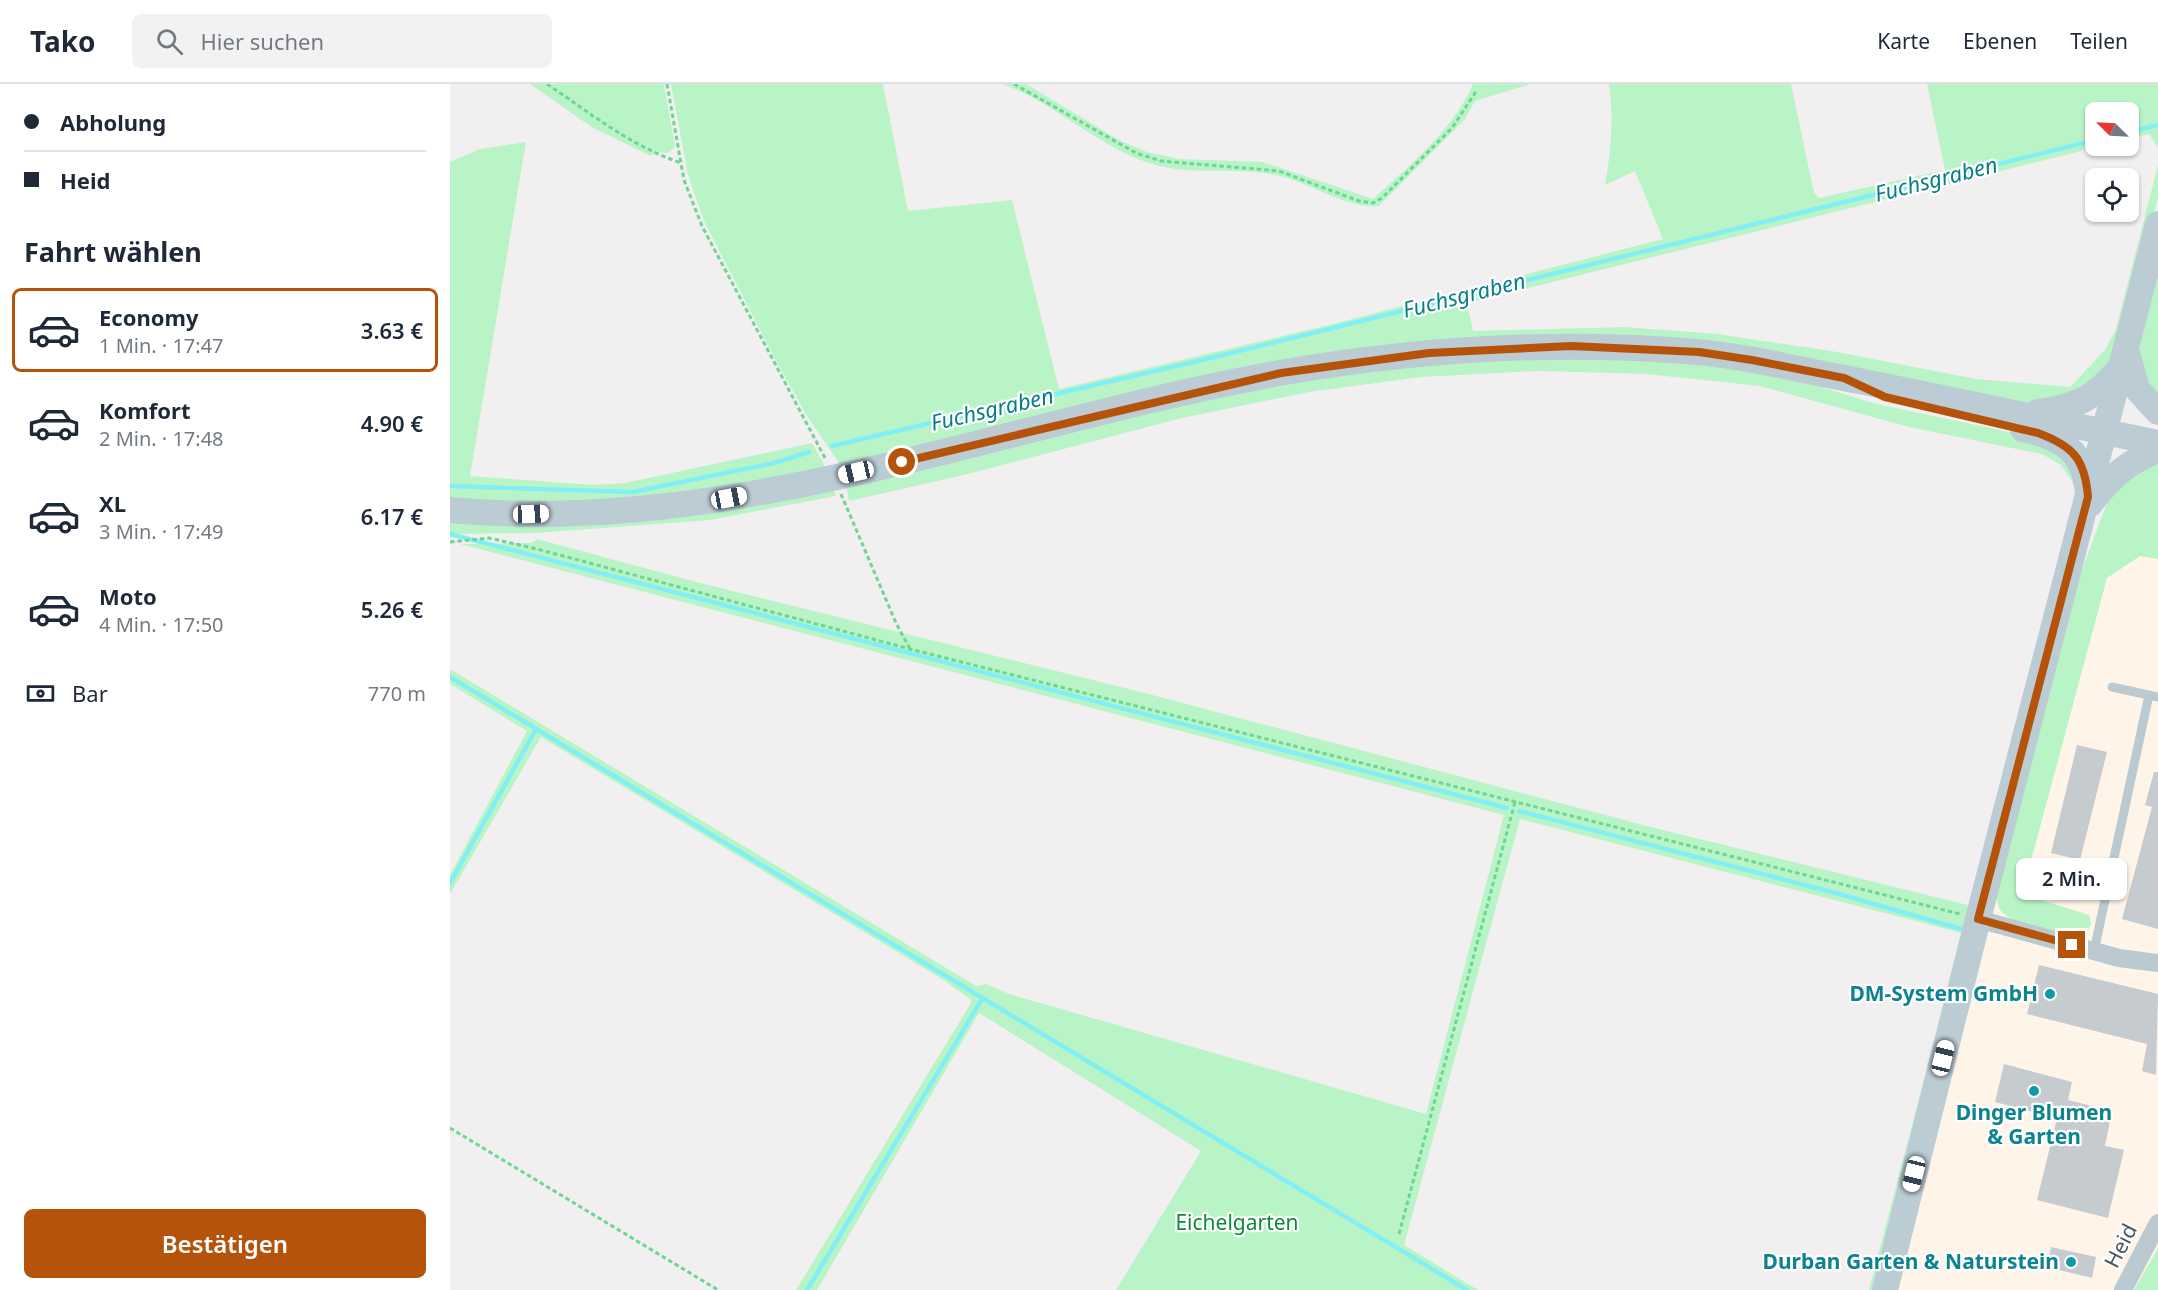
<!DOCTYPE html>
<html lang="de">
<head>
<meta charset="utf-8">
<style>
	:root { --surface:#fff; --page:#f2f2f3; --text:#1f2937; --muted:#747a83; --line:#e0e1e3; --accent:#b45309 }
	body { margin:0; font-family:"Noto Sans",sans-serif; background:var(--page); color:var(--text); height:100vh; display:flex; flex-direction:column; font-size:22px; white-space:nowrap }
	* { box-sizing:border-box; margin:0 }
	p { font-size:20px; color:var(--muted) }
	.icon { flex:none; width:33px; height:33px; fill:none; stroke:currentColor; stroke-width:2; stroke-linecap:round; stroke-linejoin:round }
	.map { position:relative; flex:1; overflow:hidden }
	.sheet { display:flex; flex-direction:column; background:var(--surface); width:450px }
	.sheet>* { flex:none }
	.guide { display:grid; align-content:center; height:132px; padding:0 24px; background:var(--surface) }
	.needle { width:39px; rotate:294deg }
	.controls { position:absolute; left:1635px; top:18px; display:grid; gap:12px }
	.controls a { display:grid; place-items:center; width:54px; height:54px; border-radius:9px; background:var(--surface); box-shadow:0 2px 4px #0004; font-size:30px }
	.end { position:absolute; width:27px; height:27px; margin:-14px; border:8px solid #b45309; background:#fff; box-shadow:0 0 0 3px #fff }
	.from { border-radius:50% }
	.bubble { position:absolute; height:42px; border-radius:9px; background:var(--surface); box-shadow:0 2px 4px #0004; font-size:20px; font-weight:600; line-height:42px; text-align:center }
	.car { position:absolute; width:18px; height:36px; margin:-18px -9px; border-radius:8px; box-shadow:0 0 4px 2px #0007; background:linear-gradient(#fff 24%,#345 0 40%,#fff 0 76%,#345 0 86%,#fff 0) }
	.guide b { display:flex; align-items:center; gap:21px; height:57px; font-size:22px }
	.guide b+b { border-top:2px solid var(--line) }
	.guide i { width:15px; height:15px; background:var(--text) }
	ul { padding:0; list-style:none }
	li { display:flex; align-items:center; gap:18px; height:84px; margin:0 12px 9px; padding:0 12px; border:3px solid transparent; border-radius:9px }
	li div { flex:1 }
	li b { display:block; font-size:22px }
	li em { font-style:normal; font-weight:600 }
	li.active { border-color:var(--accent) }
	li>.icon { width:54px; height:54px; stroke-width:1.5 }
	h2 { padding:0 24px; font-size:27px; line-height:72px }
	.pay { display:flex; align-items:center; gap:15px; height:66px; padding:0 24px; font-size:22px }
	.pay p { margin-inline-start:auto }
	.cta { display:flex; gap:12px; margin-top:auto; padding:12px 24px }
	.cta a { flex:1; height:69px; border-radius:9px; background:var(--accent); color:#fff; font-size:24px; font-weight:600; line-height:69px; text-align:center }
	header { display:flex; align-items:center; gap:36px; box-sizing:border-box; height:84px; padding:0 30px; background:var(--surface); border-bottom:2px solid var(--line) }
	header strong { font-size:28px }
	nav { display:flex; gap:33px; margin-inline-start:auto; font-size:21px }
	.search { width:420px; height:54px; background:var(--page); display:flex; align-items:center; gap:15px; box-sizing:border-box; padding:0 21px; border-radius:9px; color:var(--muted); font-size:22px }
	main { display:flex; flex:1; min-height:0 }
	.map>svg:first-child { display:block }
	.commercial { fill:#fef4e7 }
	.green { fill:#b9f4c7 }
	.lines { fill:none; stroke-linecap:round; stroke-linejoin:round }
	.stream { stroke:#82eff5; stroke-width:4.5 }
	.building { fill:#c6cbd0 }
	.path { stroke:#6ed693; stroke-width:3; stroke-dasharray:4.5 3; stroke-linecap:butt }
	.lane { stroke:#bbcad0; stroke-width:9 }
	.street { stroke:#bbcad0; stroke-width:18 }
	.secondary { stroke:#bbccd5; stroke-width:26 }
	.route { stroke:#b45309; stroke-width:8 }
	.culture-dot { fill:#0f9aa8; stroke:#fff; stroke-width:2 }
	.labels { text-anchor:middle; stroke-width:4.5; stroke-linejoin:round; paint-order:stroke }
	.culture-label { font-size:21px; font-weight:bold; fill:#0d838f; stroke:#fff; text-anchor:end }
	.park-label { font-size:21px; fill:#0d8939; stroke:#fff }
	.street-label { font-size:21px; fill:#45575f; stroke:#fff }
	.water-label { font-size:22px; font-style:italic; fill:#057e85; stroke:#fff }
</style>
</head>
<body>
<header>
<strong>Tako</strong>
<div class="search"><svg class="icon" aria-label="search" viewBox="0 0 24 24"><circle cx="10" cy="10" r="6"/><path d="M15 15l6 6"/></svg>Hier suchen</div>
<nav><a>Karte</a><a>Ebenen</a><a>Teilen</a></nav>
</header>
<main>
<section class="sheet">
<div class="guide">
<b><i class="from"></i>Abholung</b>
<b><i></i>Heid</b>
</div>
<h2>Fahrt wählen</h2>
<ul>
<li class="active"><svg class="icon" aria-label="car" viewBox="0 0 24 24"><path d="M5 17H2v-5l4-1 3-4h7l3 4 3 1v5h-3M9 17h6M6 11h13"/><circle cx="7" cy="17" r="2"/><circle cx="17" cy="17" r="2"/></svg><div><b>Economy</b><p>1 Min. · 17:47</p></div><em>3.63 €</em></li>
<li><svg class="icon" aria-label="car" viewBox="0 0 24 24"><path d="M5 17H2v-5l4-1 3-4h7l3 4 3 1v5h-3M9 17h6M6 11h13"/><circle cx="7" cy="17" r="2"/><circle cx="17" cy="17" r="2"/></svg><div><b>Komfort</b><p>2 Min. · 17:48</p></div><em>4.90 €</em></li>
<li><svg class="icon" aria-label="car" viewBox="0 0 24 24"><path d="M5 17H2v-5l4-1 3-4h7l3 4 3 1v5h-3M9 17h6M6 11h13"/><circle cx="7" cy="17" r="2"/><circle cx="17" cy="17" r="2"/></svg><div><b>XL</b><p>3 Min. · 17:49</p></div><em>6.17 €</em></li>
<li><svg class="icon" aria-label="car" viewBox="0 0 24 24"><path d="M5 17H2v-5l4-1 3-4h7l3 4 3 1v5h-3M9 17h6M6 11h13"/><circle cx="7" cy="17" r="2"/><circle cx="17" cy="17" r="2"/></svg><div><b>Moto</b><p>4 Min. · 17:50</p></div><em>5.26 €</em></li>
</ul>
<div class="pay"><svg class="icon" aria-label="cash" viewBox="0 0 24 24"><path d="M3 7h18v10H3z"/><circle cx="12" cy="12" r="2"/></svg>Bar<p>770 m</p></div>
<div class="cta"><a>Bestätigen</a></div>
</section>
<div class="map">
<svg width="1708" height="1206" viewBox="0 0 1708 1206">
	<rect width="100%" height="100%" fill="#f2eff0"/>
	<path class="commercial" d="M1690,472L1708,475V1206H1444L1625,504Z"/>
	<path class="green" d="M80,0H214L225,62C219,70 216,70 207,67L201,72L143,44Z
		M221,0H433L458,127L562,116L609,305L875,242L1213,155L1185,87L1155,101C1161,67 1164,34 1159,0H1341L1364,109L1369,114L1495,86L1477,0H1708V63L1699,50L1679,55L1678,28H1646V62H1652L1017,219L1023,247L1174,243L1268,250L1387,268L1526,295L1620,303L1655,266L1666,245L1708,81V114L1682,218L1665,273L1626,314L1581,319L1402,284L983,260L391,382L357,332L325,275L254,137L238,91Z
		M552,0H576L669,56L697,68L729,75L813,78L923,115C959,82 1004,45 1023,0H1081L1025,17L1015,35L929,122C895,124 866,102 834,93C791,81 744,93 702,80C647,63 606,19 552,0Z
		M76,58L20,392L142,401L175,399L362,359L374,380L373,385L181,418L0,417V78L30,65Z
		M1703,192H1708V322L1686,274Z
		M1157,273L1274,282L1368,302L1427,320L1578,352L1616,369L1626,404L1611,381L1592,370L1459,343L1310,302L1196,290L1088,287L971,293L859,308L732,334L518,390L399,417L396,401L721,321L956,280Z
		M1708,376V475L1690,472L1657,494L1575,799L1588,815L1639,831L1641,840L1635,852L1626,854C1604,849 1568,845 1551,827C1545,820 1547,808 1548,799L1625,504L1656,422L1669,398Z
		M382,403L386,412L260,436L86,449L0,450V436Z
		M87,455L250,499L695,609L1197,742L1526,823L1428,1206H1419L1512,849L1070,735L954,1161L1028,1206H666L751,1067L529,929L367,1206H346L521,919L520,915L492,895L91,653L0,810V791L77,647L0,600V585L526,902L536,900L559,910L976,1030L1054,731L10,460L82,459Z
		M1708,1164V1206H1684Z"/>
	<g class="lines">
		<path class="stream" d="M1678,48L1708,41
			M382,362L765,273L1646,56
			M0,402L183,408L324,379L359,368
			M0,450L1057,724
			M0,593C338,798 679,999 1017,1206
			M1069,727L1393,811L1511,845
			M0,799L86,645
			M357,1206L532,915"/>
	</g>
	<path class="building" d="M1627,661L1657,668L1630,776L1601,769Z
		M1704,688H1708V845L1672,835L1702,723L1695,721Z
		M1589,881L1708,910L1706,991L1692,987L1697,960L1577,930Z
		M1554,980L1622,998L1618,1016L1662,1027L1655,1062L1674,1066L1658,1134L1587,1116L1607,1034L1545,1018Z
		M1601,1163L1646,1173L1642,1194L1597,1183Z"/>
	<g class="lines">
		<path class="path" d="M97,0C140,29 181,62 231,79
			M217,0L234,96L252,142L375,374
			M564,0L686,69L711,77L829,87L909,117L923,119L932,114L1002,44L1027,6
			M391,410L446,539L460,565
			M0,458L39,454L87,465L460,565L1510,830
			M0,1044L268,1206
			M949,1150L1065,718"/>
		<path class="lane" d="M1662,603L1708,613
			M1644,867L1699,611"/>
		<path class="street" d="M1528,835L1669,874L1708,879
			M1673,1206L1708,1139"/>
		<path class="secondary" d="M1677,269L1687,305L1708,328
			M1588,328C1628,323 1644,314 1671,283
			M1573,345C1612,354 1634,366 1638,409
			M1640,420C1660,394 1677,378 1708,366
			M0,426C284,453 555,338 830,289C967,265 1108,256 1247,268C1301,273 1355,287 1409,297C1509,317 1609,338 1708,359
			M1435,1206L1528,835L1708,140"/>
	</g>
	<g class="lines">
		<path class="route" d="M452,378L831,289L979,269L1121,262L1249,268L1302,276L1394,294L1435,313L1588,349C1623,362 1635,375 1638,413L1528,835L1622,861"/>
	</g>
	<g class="culture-dot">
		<circle cx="1600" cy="910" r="6"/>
		<circle cx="1584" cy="1007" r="6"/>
		<circle cx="1621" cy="1178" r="6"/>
	</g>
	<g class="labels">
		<g class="culture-label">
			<text x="1588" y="917">DM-System GmbH</text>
			<text x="1584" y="1036" text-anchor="middle">Dinger Blumen<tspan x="1584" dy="24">&amp; Garten</tspan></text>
			<text x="1609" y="1185">Durban Garten &amp; Naturstein</text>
		</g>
		<g class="park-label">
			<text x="787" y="1146">Eichelgarten</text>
		</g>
		<g class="street-label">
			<text transform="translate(1671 1162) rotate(-63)" y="7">Heid</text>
		</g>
		<g class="water-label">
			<text transform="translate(1486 95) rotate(-14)" y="8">Fuchsgraben</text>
			<text transform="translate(1014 211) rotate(-14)" y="8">Fuchsgraben</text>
			<text transform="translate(542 325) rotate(-13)" y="8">Fuchsgraben</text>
		</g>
	</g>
</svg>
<div class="controls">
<a><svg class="needle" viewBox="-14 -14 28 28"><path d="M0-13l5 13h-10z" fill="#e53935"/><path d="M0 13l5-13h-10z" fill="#747a83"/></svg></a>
<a><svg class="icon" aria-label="locate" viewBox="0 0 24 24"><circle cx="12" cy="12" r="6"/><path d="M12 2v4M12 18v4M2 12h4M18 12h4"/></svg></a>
</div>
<i class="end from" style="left:452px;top:378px"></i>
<i class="end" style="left:1622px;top:861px"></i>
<div class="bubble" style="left:1566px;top:774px;width:111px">2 Min.</div>
<i class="car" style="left:406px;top:388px;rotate:257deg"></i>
<i class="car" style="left:279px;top:414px;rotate:79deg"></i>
<i class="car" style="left:81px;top:430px;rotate:88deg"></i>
<i class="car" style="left:1493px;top:974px;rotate:14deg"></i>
<i class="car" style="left:1464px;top:1090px;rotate:194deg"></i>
</div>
</main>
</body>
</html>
